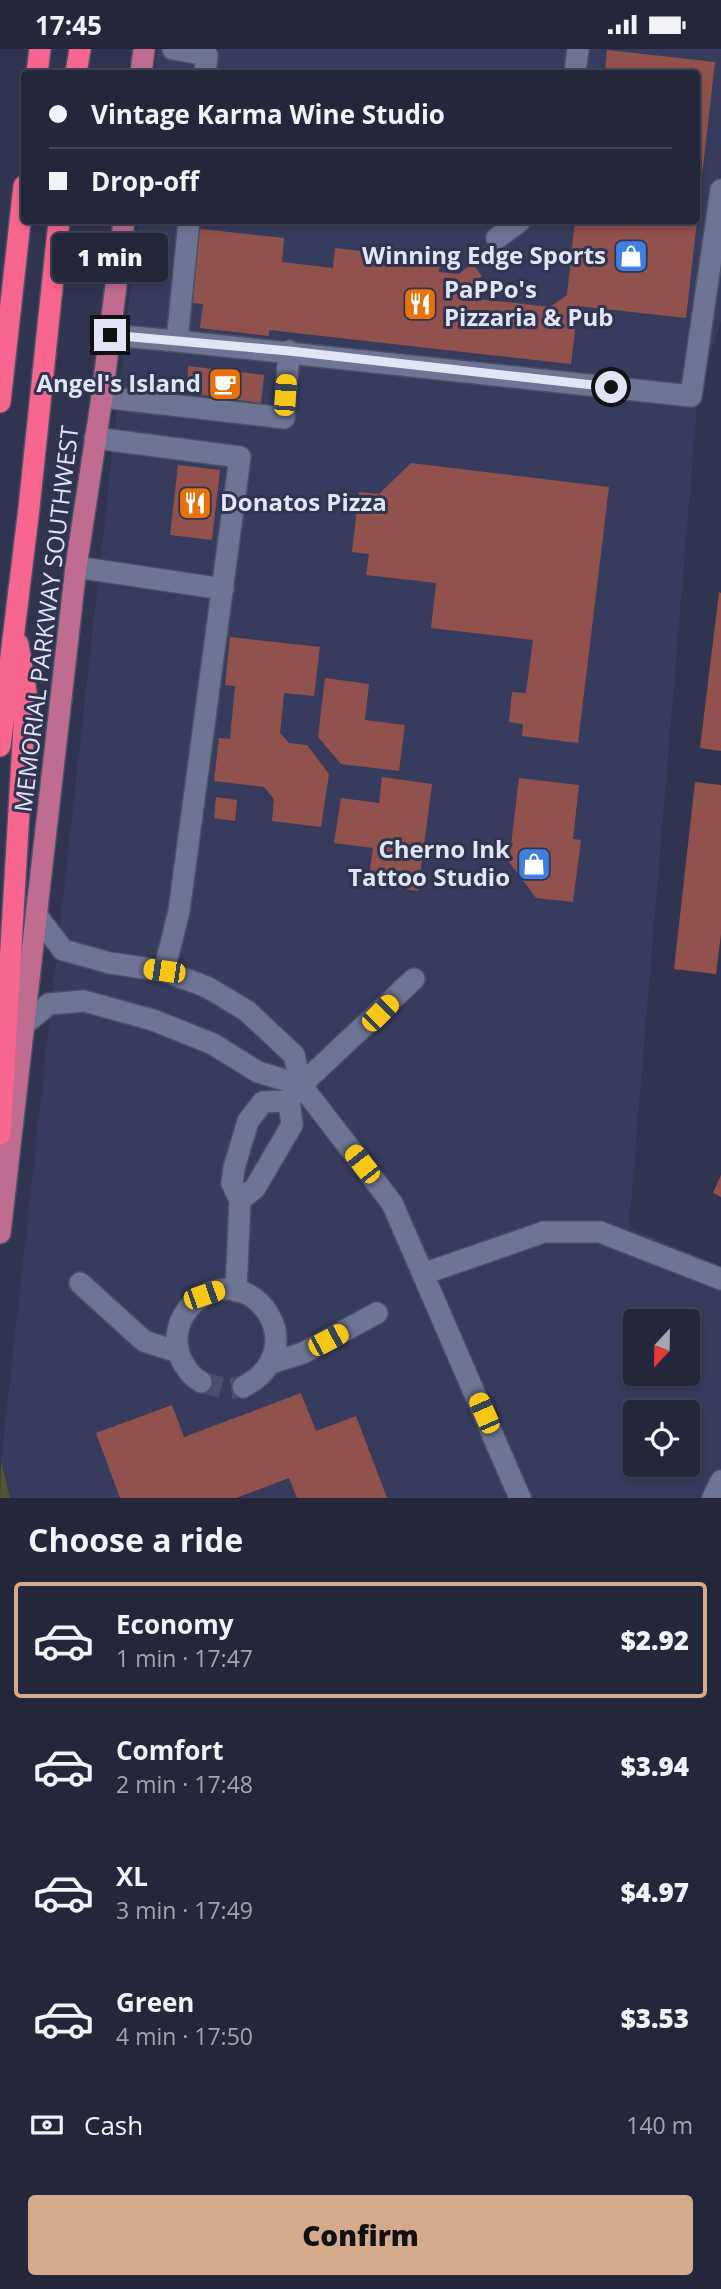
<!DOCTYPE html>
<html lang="en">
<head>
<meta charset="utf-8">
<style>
	:root { --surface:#24273c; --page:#303347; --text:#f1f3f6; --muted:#a3a5af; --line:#414456; --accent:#d6ab8b }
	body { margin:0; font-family:"Open Sans",sans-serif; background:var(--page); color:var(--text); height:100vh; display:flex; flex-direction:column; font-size:26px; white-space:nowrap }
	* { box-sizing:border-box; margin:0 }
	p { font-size:23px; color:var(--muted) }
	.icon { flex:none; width:38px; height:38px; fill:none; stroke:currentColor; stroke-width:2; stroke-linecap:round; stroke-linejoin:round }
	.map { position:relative; height:1449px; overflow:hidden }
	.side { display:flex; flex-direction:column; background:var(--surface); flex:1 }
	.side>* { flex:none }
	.guide { position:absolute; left:21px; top:21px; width:679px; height:154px; border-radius:7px; box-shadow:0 4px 10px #0003,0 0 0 2px var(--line); display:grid; align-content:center; height:154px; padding:0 28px; background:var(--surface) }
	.needle { width:46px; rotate:202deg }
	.fabs { position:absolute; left:623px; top:1260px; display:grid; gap:14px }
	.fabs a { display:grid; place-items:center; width:77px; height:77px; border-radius:7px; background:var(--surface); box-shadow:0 4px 10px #0003,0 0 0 2px var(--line); font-size:35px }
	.end { position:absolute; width:32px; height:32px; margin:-16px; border:9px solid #e1e5f6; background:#111; box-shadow:0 0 0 4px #111 }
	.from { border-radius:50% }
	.bubble { position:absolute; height:49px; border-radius:7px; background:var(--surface); box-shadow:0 4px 10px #0003,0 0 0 2px var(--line); font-size:23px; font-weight:800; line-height:49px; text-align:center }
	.car { position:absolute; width:21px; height:42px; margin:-21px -10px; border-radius:9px; box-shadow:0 0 5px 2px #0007; background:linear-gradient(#f5c518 24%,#345 0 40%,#f5c518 0 76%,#345 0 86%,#f5c518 0) }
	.guide b { display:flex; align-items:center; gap:24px; height:66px; font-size:26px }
	.guide b+b { border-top:2px solid var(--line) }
	.guide i { width:18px; height:18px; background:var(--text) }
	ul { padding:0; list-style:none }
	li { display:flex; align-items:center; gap:21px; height:116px; margin:0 14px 10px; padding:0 14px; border:4px solid transparent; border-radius:7px }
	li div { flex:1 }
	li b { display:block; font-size:26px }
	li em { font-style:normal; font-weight:800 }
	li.active { border-color:var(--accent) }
	li>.icon { width:63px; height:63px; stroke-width:1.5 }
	h2 { padding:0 28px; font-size:32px; line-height:84px }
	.pay { display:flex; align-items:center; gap:18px; height:77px; padding:0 28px; font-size:26px }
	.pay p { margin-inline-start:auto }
	.primary-button { display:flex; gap:14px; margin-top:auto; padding:14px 28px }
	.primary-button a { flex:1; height:80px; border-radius:7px; background:var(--accent); color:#111; font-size:28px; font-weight:800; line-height:80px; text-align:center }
	.status { display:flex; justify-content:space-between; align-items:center; height:49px; padding:0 35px; background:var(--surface); direction:ltr }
	.status svg { height:19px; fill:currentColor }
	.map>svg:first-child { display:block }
	.built { fill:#373c5e; fill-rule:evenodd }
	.green { fill:#53552e }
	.building { fill:#91524d }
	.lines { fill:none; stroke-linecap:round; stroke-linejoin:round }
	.minor-tunnel { stroke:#4b4f69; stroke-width:21; stroke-dasharray:21 10; stroke-linecap:butt }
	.minor-casing { stroke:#4c5067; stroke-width:24 }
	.major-casing { stroke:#4c5067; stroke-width:24 }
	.highway-casing { stroke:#4c5067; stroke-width:24 }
	.minor { stroke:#6e7493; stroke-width:21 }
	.major { stroke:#c06c90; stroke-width:21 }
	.highway { stroke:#f7668e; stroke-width:21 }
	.route { stroke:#e1e5f6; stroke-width:9 }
	.labels { text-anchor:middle; stroke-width:6; stroke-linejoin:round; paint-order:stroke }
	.poi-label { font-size:24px; font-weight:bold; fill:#e1e5f6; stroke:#303450; text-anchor:end }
	.street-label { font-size:24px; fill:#e1e5f6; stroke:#303450 }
</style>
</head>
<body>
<div class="status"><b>17:45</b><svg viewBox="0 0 49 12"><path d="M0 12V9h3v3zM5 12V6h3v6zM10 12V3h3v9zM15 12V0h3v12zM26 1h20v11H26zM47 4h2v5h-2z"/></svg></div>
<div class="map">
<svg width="721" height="1449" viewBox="0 0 721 1449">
	<rect width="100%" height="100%" fill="#303450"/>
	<path class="built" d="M158,0H721V272L698,345L629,1178L721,1217V1449H10L1,1411L138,172H696V24H155ZM635,1272H688V1325H635ZM635,1363H688V1416H635Z"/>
	<path class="green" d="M1,1411L10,1449H0Z"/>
	<path class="building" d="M607,1L715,13L698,162L696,24H605Z
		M575,172H697L686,269L578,257L571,315L269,281V287L200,279L203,255L184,253L193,179L284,189L282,213L333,219L335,199L440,211L439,223L459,225L472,214L482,227L471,236L470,249L550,258L567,246Z
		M188,317L264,326L261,354L187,344Z
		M411,414L609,438L578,694L522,687L523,675L509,673L512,643L526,644L533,591L431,579L436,534L366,526L369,505L352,503L359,443L379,445Z
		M178,416L220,421L212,491L170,486Z
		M719,543L721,544V702L700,699Z
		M230,588L320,598L314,647L284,644L280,684L289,694L307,696L329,725L321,778L272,772L274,750L264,738L214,732L219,689L230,690L235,637L225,636Z
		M325,629L369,635L365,671L405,676L399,722L341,715L318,688Z
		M382,728L432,735L418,842L368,835L373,799L334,794L341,749L379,754Z
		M519,729L579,736L573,790L581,791L573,853L536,849L509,813Z
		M695,733L721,736V885L716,925L674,920Z
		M216,748L237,751L235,772L214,769Z
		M721,1126V1148L713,1144Z
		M301,1344L316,1382L356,1367L387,1449H297L289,1429L236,1449H120L96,1384L172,1356L184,1388Z"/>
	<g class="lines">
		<path class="minor-tunnel" d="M201,1333L227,1340L243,1338"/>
		<g class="minor-casing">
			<path id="minor" d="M173,0L207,6L205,24
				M575,24L578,0
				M497,189L520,172
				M110,286L177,292L189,172
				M177,292L691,347L721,141
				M102,348L284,369L289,302
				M95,389L240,408L179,862L164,922
				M76,518L223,540
				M37,867L63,901L110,914L164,922L207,938L247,962L294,1006L301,1036L392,1154L520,1449
				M26,974L49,955L84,952L153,971L213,995L258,1023L301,1036
				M240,1151L255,1139L292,1076L289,1052L301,1036L414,930
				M423,1225L544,1183H600L721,1230
				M80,1234L144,1292L178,1303
				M236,1242L240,1151L232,1134L234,1119L248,1072L263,1053L289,1052
				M271,1314L303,1304L377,1264
				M201,1333C186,1324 176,1306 177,1288C178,1273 186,1260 197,1251C252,1209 316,1300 243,1338
				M713,1449L721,1432"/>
		</g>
		<g class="major-casing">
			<path id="major" d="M141,24L144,0
				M0,1184L76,518L102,348L124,172"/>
		</g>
		<g class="highway-casing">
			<path id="highway" d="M37,24L40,0
				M76,24L80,0
				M0,353L24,137
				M0,697L29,459L59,172
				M0,1085L26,643L18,595"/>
		</g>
		<use href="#minor" class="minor"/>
		<use href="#major" class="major"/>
		<use href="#highway" class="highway"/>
	</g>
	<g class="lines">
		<path class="route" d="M110,286L289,302L611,338"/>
	</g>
	<defs>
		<g id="shop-square" transform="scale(1.75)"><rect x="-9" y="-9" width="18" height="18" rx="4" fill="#3f7fe0" stroke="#303450"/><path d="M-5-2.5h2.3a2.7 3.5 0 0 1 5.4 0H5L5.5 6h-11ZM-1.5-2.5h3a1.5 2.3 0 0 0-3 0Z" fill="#fff"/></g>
		<g id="restaurant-square" transform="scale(1.75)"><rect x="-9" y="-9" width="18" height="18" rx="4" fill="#e8710a" stroke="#303450"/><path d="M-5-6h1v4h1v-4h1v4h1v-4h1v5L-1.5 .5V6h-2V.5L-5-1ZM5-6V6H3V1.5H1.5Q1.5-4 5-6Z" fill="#fff"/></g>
		<g id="cafe-square" transform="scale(1.75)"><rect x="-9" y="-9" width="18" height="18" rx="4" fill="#e8710a" stroke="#303450"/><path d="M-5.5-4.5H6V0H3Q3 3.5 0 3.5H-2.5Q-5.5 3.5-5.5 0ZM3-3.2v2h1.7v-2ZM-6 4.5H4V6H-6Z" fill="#fff"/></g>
	</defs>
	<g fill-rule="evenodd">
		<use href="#shop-square" x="631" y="207"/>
		<use href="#restaurant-square" x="420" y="255"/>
		<use href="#cafe-square" x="225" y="335"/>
		<use href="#restaurant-square" x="195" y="454"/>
		<use href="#shop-square" x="534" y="815"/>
	</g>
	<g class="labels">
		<g class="poi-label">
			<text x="606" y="215">Winning Edge Sports</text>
			<text x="444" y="249" text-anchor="start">PaPPo's<tspan x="444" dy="28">Pizzaria &amp; Pub</tspan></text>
			<text x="201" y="343">Angel's Island</text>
			<text x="220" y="462" text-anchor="start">Donatos Pizza</text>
			<text x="510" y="809">Cherno Ink<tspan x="510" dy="28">Tattoo Studio</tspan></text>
		</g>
		<g class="street-label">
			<text transform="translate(47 570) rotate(-83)" y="8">MEMORIAL PARKWAY SOUTHWEST</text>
		</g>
	</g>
</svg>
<div class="fabs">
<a><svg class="needle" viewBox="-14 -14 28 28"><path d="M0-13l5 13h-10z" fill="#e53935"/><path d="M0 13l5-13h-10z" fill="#a3a5af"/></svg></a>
<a><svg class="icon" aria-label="locate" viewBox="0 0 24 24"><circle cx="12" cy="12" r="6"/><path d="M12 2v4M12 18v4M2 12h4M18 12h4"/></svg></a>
</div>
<i class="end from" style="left:611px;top:338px"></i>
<i class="end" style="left:110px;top:286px"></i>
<div class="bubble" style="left:52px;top:184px;width:116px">1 min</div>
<i class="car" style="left:285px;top:346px;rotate:4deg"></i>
<i class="car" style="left:164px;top:922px;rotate:278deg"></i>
<i class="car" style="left:380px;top:964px;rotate:45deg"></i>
<i class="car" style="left:362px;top:1115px;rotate:322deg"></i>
<i class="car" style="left:204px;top:1246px;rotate:71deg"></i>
<i class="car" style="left:328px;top:1291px;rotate:62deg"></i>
<i class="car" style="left:484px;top:1364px;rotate:336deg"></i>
<div class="guide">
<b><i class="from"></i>Vintage Karma Wine Studio</b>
<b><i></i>Drop-off</b>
</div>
</div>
<section class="side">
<h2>Choose a ride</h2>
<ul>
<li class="active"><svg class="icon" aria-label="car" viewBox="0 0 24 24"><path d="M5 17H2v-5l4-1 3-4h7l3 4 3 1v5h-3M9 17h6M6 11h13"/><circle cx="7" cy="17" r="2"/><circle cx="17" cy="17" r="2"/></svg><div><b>Economy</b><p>1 min · 17:47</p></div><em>$2.92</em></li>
<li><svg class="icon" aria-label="car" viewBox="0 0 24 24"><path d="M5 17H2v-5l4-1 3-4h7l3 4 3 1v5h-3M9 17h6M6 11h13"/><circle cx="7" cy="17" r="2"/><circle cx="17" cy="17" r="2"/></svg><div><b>Comfort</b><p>2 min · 17:48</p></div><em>$3.94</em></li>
<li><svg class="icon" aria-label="car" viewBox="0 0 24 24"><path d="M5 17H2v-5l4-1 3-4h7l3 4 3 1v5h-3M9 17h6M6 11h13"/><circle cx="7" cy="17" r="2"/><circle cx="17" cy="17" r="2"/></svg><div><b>XL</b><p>3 min · 17:49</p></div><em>$4.97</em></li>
<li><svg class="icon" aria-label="car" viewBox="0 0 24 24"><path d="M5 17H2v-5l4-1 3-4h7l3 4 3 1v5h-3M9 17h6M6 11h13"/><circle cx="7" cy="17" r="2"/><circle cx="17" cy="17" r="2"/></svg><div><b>Green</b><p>4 min · 17:50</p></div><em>$3.53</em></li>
</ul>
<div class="pay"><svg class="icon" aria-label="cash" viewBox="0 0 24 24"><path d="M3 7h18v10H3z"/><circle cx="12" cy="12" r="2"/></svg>Cash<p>140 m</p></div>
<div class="primary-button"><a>Confirm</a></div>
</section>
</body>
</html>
